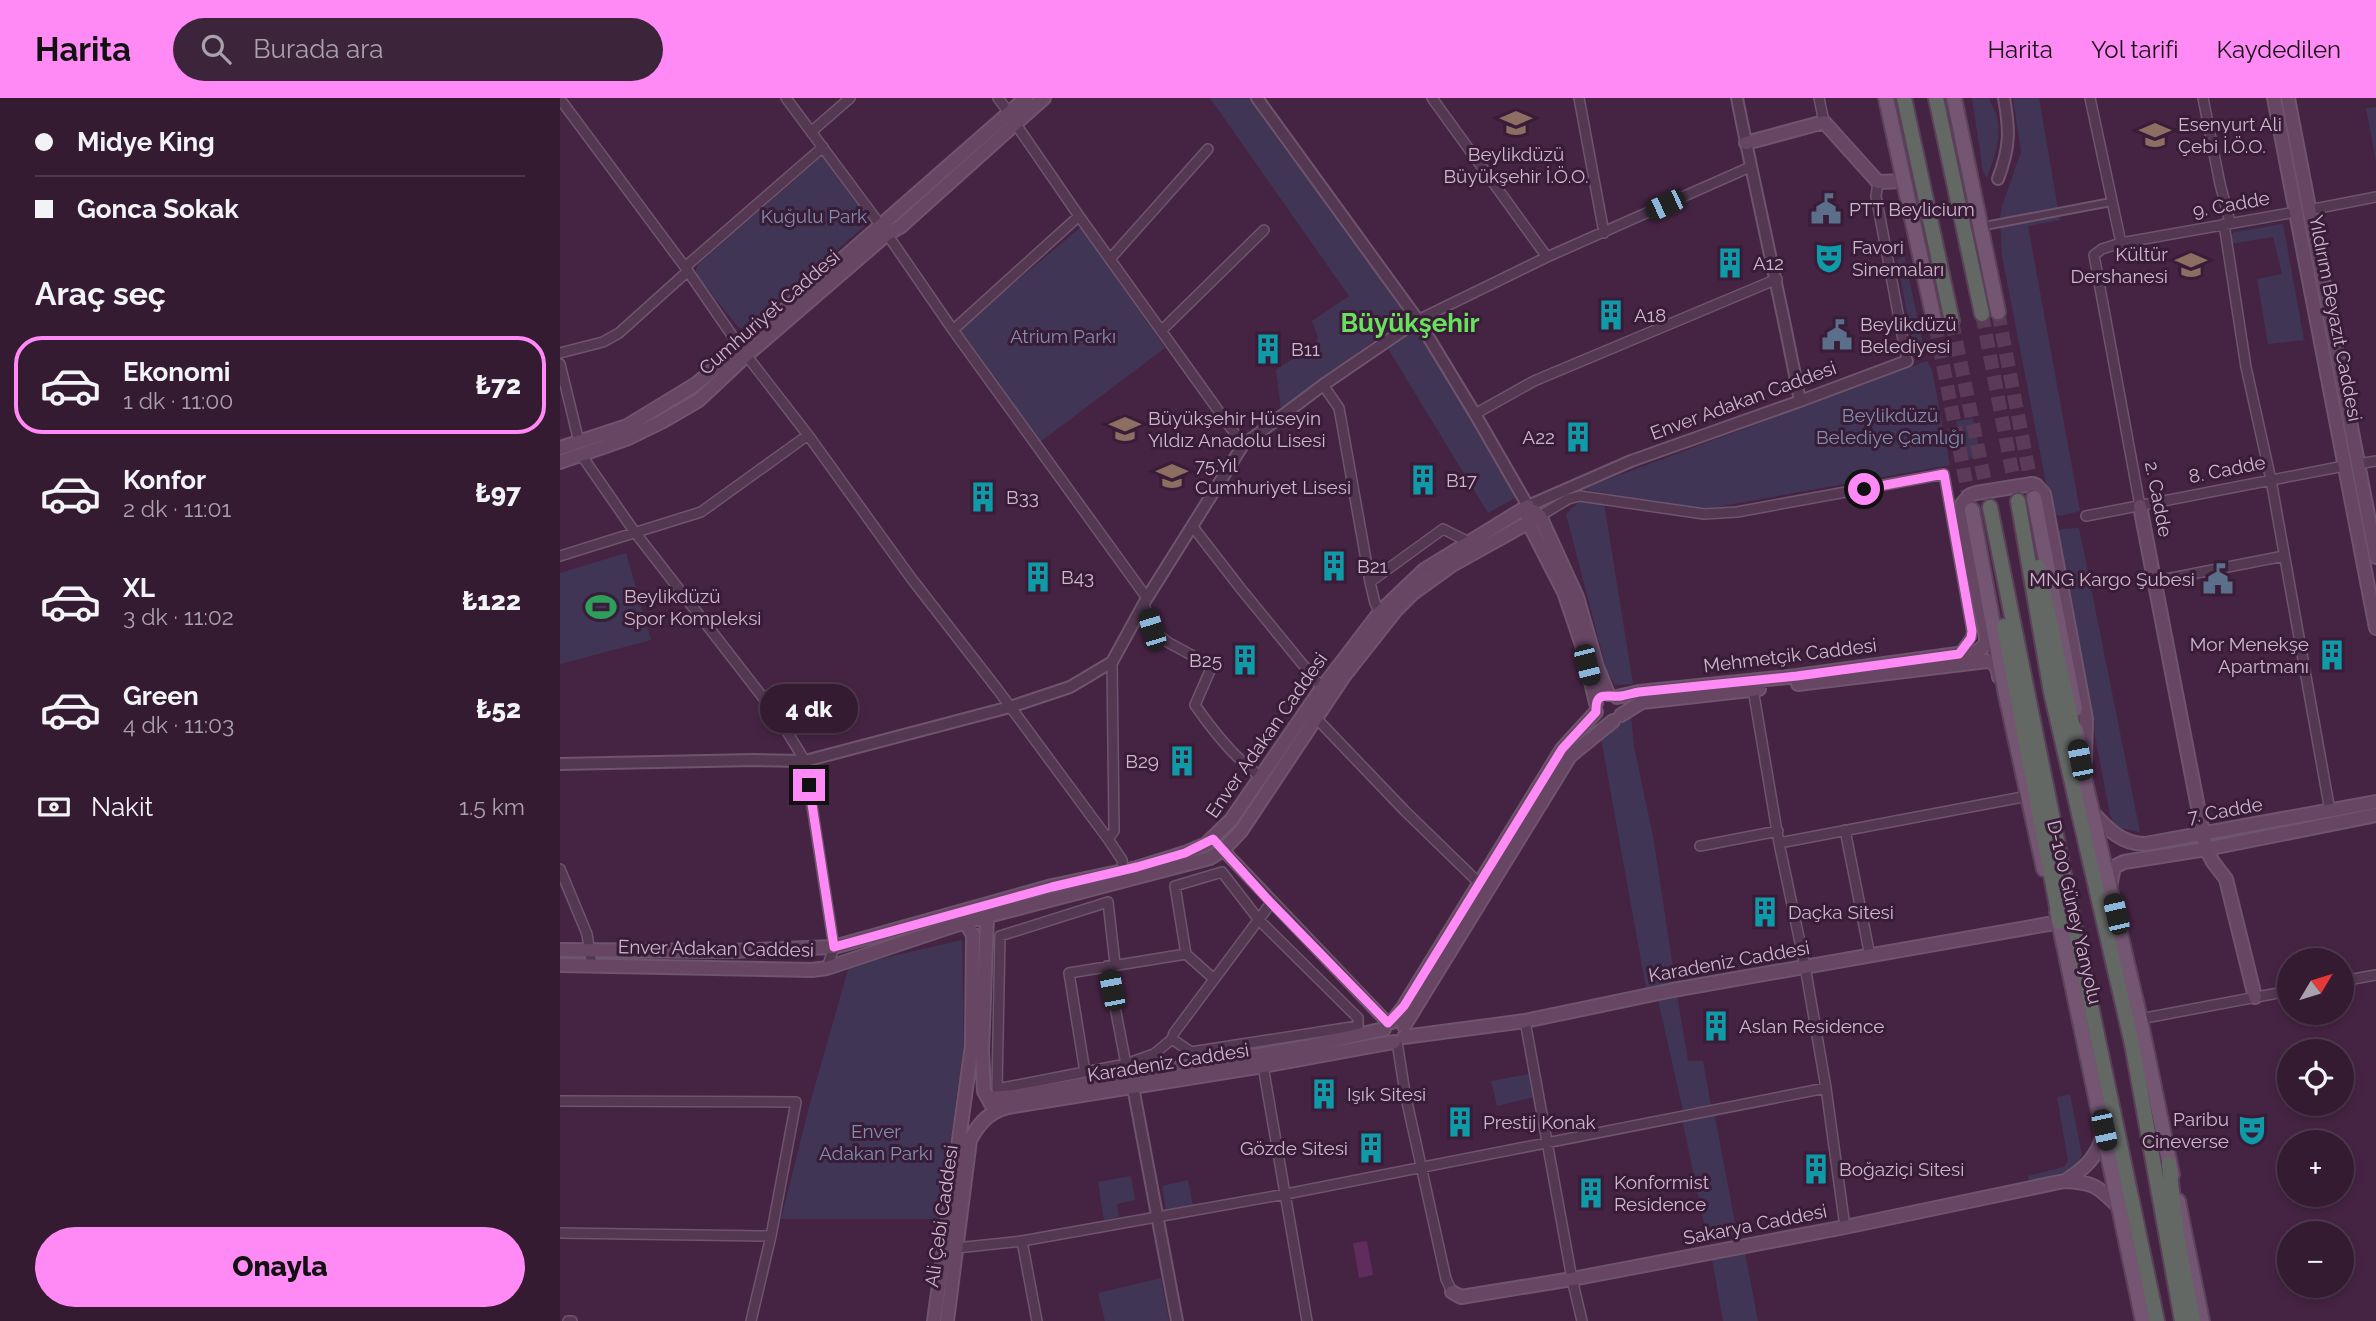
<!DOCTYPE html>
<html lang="tr">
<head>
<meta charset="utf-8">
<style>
	:root { --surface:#341b32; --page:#3c243a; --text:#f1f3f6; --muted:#a9a1ac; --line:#4e394d; --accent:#ff89f5 }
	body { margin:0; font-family:Raleway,sans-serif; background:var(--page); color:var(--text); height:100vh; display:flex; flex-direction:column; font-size:26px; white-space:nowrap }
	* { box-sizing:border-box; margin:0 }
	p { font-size:23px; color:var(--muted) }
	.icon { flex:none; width:38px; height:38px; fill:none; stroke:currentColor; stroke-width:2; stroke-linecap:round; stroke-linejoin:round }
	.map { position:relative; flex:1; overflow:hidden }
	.drawer { display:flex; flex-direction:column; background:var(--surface); width:560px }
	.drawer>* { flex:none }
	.guide { display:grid; align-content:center; height:154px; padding:0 35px; background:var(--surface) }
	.needle { width:46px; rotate:52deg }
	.tools { position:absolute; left:1717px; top:850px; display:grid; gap:14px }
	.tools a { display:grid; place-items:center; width:77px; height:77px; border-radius:50%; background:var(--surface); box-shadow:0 4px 10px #0003,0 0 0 2px var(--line); font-size:35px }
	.end { position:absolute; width:32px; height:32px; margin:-16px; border:9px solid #ff89f5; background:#111; box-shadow:0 0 0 4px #111 }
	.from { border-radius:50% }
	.bubble { position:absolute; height:49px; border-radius:24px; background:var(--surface); box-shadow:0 4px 10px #0003,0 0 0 2px var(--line); font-size:23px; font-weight:800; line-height:49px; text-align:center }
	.car { position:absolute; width:21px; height:42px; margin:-21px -10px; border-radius:9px; box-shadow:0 0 5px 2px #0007; background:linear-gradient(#222 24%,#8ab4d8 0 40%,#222 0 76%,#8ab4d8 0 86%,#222 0) }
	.guide b { display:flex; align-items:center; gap:24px; height:66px; font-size:26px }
	.guide b+b { border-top:2px solid var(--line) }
	.guide i { width:18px; height:18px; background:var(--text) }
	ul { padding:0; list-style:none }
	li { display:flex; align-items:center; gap:21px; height:98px; margin:0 14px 10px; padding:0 21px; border:4px solid transparent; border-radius:28px }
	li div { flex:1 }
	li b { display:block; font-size:26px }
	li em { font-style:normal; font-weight:800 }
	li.selected { border-color:var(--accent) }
	li>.icon { width:63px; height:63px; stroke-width:1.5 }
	h2 { padding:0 35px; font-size:32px; line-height:84px }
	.pay { display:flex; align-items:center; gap:18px; height:77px; padding:0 35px; font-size:26px }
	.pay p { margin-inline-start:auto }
	.cta { display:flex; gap:14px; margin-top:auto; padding:14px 35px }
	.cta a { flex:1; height:80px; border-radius:42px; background:var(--accent); color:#111; font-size:28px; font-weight:800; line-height:80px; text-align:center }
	header { display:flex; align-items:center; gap:42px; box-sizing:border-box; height:98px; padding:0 35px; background:var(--accent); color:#111 }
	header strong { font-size:33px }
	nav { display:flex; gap:38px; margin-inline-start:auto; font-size:24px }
	.search { width:490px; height:63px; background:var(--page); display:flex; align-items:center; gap:18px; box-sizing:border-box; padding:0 24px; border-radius:38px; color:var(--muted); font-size:26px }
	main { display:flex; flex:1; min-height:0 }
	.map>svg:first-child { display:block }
	.green { fill:#413556 }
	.water { fill:#602b5d }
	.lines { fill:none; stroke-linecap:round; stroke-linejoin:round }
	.primary-tunnel { stroke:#5a3a57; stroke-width:14; stroke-dasharray:14 7; stroke-linecap:butt }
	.trunk-tunnel { stroke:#5a3a57; stroke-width:14; stroke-dasharray:14 7; stroke-linecap:butt }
	.pedestrian-casing { stroke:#6e546c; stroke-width:10 }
	.minor-casing { stroke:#6e546c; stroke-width:12 }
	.tertiary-casing { stroke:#6e546c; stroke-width:14 }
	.secondary-casing { stroke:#6e546c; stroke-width:16 }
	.primary-casing { stroke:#5d425b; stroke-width:18 }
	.trunk-casing { stroke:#5b4059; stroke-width:18 }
	.pedestrian { stroke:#543852; stroke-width:6 }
	.minor { stroke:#543852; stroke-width:9 }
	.tertiary { stroke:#543852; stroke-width:10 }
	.secondary { stroke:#674664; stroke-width:12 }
	.primary { stroke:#745672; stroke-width:14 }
	.trunk { stroke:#646865; stroke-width:14 }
	.route { stroke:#ff89f5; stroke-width:9 }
	.labels { text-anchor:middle; stroke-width:6; stroke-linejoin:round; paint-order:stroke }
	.poi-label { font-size:19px; fill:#ceb6cb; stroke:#391d38; text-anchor:start }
	.street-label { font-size:19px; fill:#ceb6cb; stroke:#391d38 }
	.park-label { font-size:19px; fill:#808eaf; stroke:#391d38 }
	.district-label { font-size:26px; font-weight:bold; fill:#69e15d; stroke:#391d38 }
</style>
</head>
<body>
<header>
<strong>Harita</strong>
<div class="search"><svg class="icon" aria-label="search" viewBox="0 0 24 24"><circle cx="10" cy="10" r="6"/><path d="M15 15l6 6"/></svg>Burada ara</div>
<nav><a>Harita</a><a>Yol tarifi</a><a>Kaydedilen</a></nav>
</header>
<main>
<section class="drawer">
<div class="guide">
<b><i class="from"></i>Midye King</b>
<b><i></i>Gonca Sokak</b>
</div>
<h2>Araç seç</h2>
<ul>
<li class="selected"><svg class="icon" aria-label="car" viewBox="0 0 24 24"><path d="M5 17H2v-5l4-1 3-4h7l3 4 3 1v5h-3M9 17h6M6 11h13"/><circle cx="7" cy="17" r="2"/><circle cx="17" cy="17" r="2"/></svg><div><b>Ekonomi</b><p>1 dk · 11:00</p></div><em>₺72</em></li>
<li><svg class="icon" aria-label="car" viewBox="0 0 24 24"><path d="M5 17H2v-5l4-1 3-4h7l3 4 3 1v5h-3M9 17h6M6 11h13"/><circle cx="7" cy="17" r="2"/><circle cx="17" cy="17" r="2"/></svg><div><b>Konfor</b><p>2 dk · 11:01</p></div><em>₺97</em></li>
<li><svg class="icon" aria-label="car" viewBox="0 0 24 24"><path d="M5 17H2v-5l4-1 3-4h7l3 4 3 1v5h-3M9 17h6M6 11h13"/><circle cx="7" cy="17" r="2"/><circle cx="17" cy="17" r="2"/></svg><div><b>XL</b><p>3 dk · 11:02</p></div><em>₺122</em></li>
<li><svg class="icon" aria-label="car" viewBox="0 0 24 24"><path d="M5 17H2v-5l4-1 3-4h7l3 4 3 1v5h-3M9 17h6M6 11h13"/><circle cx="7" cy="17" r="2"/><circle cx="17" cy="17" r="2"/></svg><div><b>Green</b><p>4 dk · 11:03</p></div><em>₺52</em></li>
</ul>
<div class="pay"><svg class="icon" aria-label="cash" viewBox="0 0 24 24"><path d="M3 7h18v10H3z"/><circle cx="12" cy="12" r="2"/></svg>Nakit<p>1.5 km</p></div>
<div class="cta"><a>Onayla</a></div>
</section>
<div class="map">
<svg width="1816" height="1223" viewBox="0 0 1816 1223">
	<rect width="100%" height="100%" fill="#452443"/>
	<path class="green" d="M650,0H690L841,209V220L803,251L721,310L716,272L756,245L758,239L752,223L789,198Z
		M1412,0H1429C1431,7 1434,10 1436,16C1443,38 1434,60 1427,80L1423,73Z
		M1453,0H1479L1500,122L1468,128L1520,413L1500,418L1492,416L1442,158L1440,120L1442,108L1461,54Z
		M1816,9V64L1806,10Z
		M264,59L308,119V125L184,232L178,229L135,175L138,166L260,60Z
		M1723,126L1744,242L1708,246L1697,181L1722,176L1713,139L1670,146L1669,140L1674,134Z
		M521,129L605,250L480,344L396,234Z
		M1344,157L1363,246L1360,250L1352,242L1337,162Z
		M859,229L957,399L928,415L827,249Z
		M1367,263L1372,272L1390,367L1139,412L1022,391Z
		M1413,320L1421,358L1403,362L1396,323Z
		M1020,403L1044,405L1073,586L1055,587L1047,574L1006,416Z
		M1519,430L1580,734L1556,729L1550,717L1497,435L1501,431Z
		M66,455L91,542L0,566V475Z
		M1071,618L1074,649L1093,738L1116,889L1087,896L1041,640Z
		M1816,707V712L1658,743L1657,738Z
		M402,842L404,944L380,1121H221L249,1009L289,868Z
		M1117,897L1128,963H1143L1151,1008L1123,1012L1098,902Z
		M969,976L974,999L937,1008L931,983Z
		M1510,996L1522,1057L1517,1067L1509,1073L1469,1083L1468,1078L1504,1069L1508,1063L1497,999Z
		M1154,1014L1177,1135L1148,1144L1122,1021Z
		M571,1078L575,1102L557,1106L559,1119L544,1122L538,1084Z
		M628,1082L633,1108L606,1113L602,1088Z
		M1185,1155L1198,1223H1163L1152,1161Z
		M601,1180L609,1223H545L538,1195Z"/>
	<path class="water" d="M807,1143L813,1177L799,1180L793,1145Z"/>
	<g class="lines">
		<path class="primary-tunnel" d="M1438,214L1474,400
			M1375,226L1411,410"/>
		<path class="trunk-tunnel" d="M1422,216L1457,399
			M1392,223L1430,409"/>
		<g class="pedestrian-casing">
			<path id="pedestrian" d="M1430,127L1551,104"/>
		</g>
		<g class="minor-casing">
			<path id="minor" d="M226,0L327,136L393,232L587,500
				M438,0L449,15
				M872,0L987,159
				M1019,0L1044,135
				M1259,0L1264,24
				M1530,0L1561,145
				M1643,0L1660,86L1670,124
				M0,1L125,169L180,249L248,337L351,480L438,592L548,741L562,762L563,771
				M455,25L519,118L683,347
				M251,34L290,0
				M1318,84L1316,98L1347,263
				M1749,112L1816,99
				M1664,126L1686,269L1711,382L1770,713
				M550,161L648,51
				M125,169L263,49
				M858,222L987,159L1190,69
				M393,232L519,118
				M601,233L704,132
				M0,255L43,244L59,235L128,173
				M0,266L19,344
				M763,287L779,310L810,484L815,505L820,514
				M915,316L974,283L1217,181
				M22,358L74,433L218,619L245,663L274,849L267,870
				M1798,366L1816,363
				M1580,408L1534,157L1542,151L1561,145L1736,114
				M980,418L1008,401L1020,398L1144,416L1177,414L1384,376L1412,533L1411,539L1399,556
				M1526,418L1784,368
				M633,429L681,491L762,590
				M0,458L141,414L248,337
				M1596,483L1724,458
				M810,484L883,431L909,444
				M584,506L592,532L609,545L652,568L635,607C653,633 675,661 701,679
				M1193,591L1219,745L1245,868L1266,990L1285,1129
				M756,620L845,713L918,784
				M1285,732L1310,858
				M548,741L554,733V728L552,564
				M1219,745L1468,698
				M1140,748L1218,733
				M0,771L27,836L32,868
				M626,856L654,881
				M555,866L548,804L440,838L437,991L566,966L594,956L612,941L614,935L711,805
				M547,868L566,966
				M1782,883L1816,877
				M1580,921L1729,893
				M965,923L1012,1181L1022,1223
				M837,944L845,995L886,1181L892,1194
				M703,968L747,1223
				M525,974L509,875L626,856L615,788L662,774L699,822L798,920V928L631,954L612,941
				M0,1003L236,1004L211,1138L191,1223
				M0,1135L211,1138
				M462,1143L477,1223
				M396,1150L462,1143L726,1096L1266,990
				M8,1223H12"/>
		</g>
		<g class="tertiary-casing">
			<path id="tertiary" d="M697,0L858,222L915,316L968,408L1071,363L1240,303L1347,263
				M1177,0C1197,101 1221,202 1240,303
				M1438,81C1450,49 1450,33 1444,0
				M0,666L194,662L245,663L450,609L510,589L552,564L587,500L683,347L763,287L858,222
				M663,752L828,925
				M573,989L617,1223"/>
		</g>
		<g class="secondary-casing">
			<path id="secondary" d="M1714,0L1816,530
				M1728,0L1816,459
				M1186,45L1264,24L1318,84L1344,83
				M0,350L67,328L136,286L230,207L466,0
				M0,364L66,341L103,323L139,302L188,256L327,136L340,129L484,0
				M1580,408L1646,751L1653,764L1666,781L1695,899
				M974,413L980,418L1017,499L1037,569L1048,596
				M968,416V424L1004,494L1023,550L1036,605
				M1238,586L1427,563C1436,565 1438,570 1439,579
				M1057,599L1079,594L1237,578L1419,553L1426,545V538L1401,419L1402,406L1410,397L1416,395L1472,386L1476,387L1484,396L1526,621L1525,664
				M1061,617L1082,604L1199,591
				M1531,713C1547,730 1561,746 1585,746L1816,704
				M1550,789L1554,769L1564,764L1646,751L1816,717
				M427,820L422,953L424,993L431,1006
				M0,852L171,853L274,849L492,788L577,770L625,755L646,746L671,722L762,590L820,514L864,472L968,408
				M0,867L252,872L267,870L405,824L650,760L663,752L681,733L784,578L836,512L852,496L892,467L980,418
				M832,924L844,908L1002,651L1036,614
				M844,928L1010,658L1053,623
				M844,939L965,923L1113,892L1500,824
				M429,1000L454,998L745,949L824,931
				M1505,1083C1526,1070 1538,1058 1544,1034
				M892,1194L901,1199L1012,1181L1285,1129L1504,1083C1536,1084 1539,1090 1561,1111
				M374,1223L412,947L413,837L405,824
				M387,1223L410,1042C419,1025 429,1014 448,1009L703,968L834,944"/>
		</g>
		<g class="primary-casing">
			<path id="primary" d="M1326,0L1375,226
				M1394,0L1438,214
				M1474,400L1515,611
				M1412,412L1446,597L1484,771
				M1516,631L1524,680L1580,921L1612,1077
				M1497,814L1583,1223
				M1618,1103L1642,1223"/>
		</g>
		<g class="trunk-casing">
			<path id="trunk" d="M1344,0L1392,223
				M1376,0L1422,216
				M1458,403L1491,594L1572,946L1622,1223
				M1430,409L1513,822L1597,1223
				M1478,469L1516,643
				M1444,528L1500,824
				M1609,1066L1617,1138L1633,1223"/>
		</g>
		<use href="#pedestrian" class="pedestrian"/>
		<use href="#minor" class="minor"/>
		<use href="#tertiary" class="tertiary"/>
		<use href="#secondary" class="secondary"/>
		<use href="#primary" class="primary"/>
		<use href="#trunk" class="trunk"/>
	</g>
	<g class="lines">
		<path class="route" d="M249,687L274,849L492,789L577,769L625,755L653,741L711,805L828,925L844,908L1002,651L1036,614C1035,591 1048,600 1061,598C1067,597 1073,595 1079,594L1237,578L1399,556L1411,540L1412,533L1384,376L1304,391"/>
	</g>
	<defs>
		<g id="school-bare" transform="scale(2.415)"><path d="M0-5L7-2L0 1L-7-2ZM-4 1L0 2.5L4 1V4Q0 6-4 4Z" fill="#8d6e63" stroke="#391d38" stroke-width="2.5" paint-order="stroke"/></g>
		<g id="civic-bare" transform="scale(2.415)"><path d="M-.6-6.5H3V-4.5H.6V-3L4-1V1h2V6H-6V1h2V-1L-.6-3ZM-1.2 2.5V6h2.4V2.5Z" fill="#5c6f8a" stroke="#391d38" stroke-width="2.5" paint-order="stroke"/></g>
		<g id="theatre-bare" transform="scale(2.415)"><path d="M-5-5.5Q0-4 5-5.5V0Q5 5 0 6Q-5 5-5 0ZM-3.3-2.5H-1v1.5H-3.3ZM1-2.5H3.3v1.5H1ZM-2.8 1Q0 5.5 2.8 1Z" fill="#0f9aa8" stroke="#391d38" stroke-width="2.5" paint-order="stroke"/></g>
		<g id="building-bare" transform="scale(2.415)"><path d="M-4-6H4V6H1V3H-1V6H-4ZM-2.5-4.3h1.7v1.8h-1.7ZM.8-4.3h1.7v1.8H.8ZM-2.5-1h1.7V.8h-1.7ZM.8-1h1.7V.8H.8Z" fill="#0f9aa8" stroke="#391d38" stroke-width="2.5" paint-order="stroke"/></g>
		<g id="stadium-bare" transform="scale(2.415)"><path d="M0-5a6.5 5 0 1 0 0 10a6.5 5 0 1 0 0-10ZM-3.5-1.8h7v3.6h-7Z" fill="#2e9e5b" stroke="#391d38" stroke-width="2.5" paint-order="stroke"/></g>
	</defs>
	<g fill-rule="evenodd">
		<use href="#school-bare" x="956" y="25"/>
		<use href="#school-bare" x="1595" y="37"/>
		<use href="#civic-bare" x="1266" y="111"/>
		<use href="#theatre-bare" x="1269" y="160"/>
		<use href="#building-bare" x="1170" y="165"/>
		<use href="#school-bare" x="1631" y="167"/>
		<use href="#building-bare" x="1051" y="217"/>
		<use href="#civic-bare" x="1277" y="237"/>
		<use href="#building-bare" x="708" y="251"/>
		<use href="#school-bare" x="565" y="331"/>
		<use href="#building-bare" x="1018" y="339"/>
		<use href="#school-bare" x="612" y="378"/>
		<use href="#building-bare" x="863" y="382"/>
		<use href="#building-bare" x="423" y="399"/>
		<use href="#building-bare" x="774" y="468"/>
		<use href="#building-bare" x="478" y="479"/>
		<use href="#civic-bare" x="1658" y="481"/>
		<use href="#stadium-bare" x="41" y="509"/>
		<use href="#building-bare" x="1772" y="557"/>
		<use href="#building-bare" x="685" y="562"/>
		<use href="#building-bare" x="622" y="663"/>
		<use href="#building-bare" x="1205" y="814"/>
		<use href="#building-bare" x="1156" y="928"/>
		<use href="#building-bare" x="764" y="996"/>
		<use href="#building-bare" x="900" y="1024"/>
		<use href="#theatre-bare" x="1692" y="1032"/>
		<use href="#building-bare" x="811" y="1050"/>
		<use href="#building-bare" x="1256" y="1071"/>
		<use href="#building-bare" x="1031" y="1095"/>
	</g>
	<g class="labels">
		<g class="poi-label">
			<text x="1618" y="33">Esenyurt Ali<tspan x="1618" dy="22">Çebi İ.Ö.O.</tspan></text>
			<text x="956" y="63" text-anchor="middle">Beylikdüzü<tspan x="956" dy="22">Büyükşehir İ.Ö.O.</tspan></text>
			<text x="1289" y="118">PTT Beylicium</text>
			<text x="1292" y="156">Favori<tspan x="1292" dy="22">Sinemaları</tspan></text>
			<text x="1608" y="163" text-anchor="end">Kültür<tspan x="1608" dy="22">Dershanesi</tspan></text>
			<text x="1193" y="172">A12</text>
			<text x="1074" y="224">A18</text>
			<text x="1300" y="233">Beylikdüzü<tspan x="1300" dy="22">Belediyesi</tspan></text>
			<text x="731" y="258">B11</text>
			<text x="588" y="327">Büyükşehir Hüseyin<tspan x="588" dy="22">Yıldız Anadolu Lisesi</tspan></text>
			<text x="995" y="346" text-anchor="end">A22</text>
			<text x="635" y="374">75.Yıl<tspan x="635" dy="22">Cumhuriyet Lisesi</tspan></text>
			<text x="886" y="389">B17</text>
			<text x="446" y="406">B33</text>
			<text x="797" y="475">B21</text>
			<text x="501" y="486">B43</text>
			<text x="1635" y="488" text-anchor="end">MNG Kargo Şubesi</text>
			<text x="64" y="505">Beylikdüzü<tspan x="64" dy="22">Spor Kompleksi</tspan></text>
			<text x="1749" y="553" text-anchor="end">Mor Menekşe<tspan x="1749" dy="22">Apartmanı</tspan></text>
			<text x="662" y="569" text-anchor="end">B25</text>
			<text x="599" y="670" text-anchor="end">B29</text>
			<text x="1228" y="821">Daçka Sitesi</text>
			<text x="1179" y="935">Aslan Residence</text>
			<text x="787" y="1003">Işık Sitesi</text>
			<text x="1669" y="1028" text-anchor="end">Paribu<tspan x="1669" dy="22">Cineverse</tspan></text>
			<text x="923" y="1031">Prestij Konak</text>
			<text x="788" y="1057" text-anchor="end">Gözde Sitesi</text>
			<text x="1279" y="1078">Boğaziçi Sitesi</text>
			<text x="1054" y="1091">Konformist<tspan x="1054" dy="22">Residence</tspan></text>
		</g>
		<g class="street-label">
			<text transform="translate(1671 106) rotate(-10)" y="7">9. Cadde</text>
			<text transform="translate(209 214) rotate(-41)" y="7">Cumhuriyet Caddesi</text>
			<text transform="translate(1776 220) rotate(79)" y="7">Yıldırım Beyazıt Caddesi</text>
			<text transform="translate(1183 302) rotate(-20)" y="7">Enver Adakan Caddesi</text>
			<text transform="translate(1667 371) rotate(-11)" y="7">8. Cadde</text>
			<text transform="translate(1599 401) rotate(79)" y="7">2. Cadde</text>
			<text transform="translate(1230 557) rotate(-7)" y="7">Mehmetçik Caddesi</text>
			<text transform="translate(706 637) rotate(-55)" y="7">Enver Adakan Caddesi</text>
			<text transform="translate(1665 712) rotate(-10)" y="7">7. Cadde</text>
			<text transform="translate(1515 814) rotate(77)" y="7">D-100 Güney Yanyolu</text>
			<text transform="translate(156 850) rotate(1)" y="7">Enver Adakan Caddesi</text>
			<text transform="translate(1169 863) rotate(-10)" y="7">Karadeniz Caddesi</text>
			<text transform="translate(608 964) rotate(-9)" y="7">Karadeniz Caddesi</text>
			<text transform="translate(381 1118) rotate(-82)" y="7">Ali Çebi Caddesi</text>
			<text transform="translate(1195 1126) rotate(-11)" y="7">Sakarya Caddesi</text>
		</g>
		<g class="park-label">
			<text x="254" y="125">Kuğulu Park</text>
			<text x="503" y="245">Atrium Parkı</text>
			<text x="1330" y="324">Beylikdüzü<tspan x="1330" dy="22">Belediye Çamlığı</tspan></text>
			<text x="316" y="1040">Enver<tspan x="316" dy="22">Adakan Parkı</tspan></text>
		</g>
		<g class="district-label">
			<text x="850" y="234">Büyükşehir</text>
		</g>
	</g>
</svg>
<div class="tools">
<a><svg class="needle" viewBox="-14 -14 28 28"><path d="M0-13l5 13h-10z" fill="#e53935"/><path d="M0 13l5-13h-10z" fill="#a9a1ac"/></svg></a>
<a><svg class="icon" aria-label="locate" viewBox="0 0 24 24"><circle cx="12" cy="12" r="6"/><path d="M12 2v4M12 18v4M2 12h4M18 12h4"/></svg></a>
<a>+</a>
<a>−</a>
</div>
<i class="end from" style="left:1304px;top:391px"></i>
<i class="end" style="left:249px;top:687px"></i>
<div class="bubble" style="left:200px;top:586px;width:98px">4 dk</div>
<i class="car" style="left:1105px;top:107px;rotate:245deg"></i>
<i class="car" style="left:592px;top:531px;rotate:343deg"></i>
<i class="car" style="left:1027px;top:567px;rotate:166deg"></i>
<i class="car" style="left:1520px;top:662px;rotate:349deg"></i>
<i class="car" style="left:1556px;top:816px;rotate:347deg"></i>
<i class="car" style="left:552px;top:892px;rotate:349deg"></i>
<i class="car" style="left:1544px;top:1032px;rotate:168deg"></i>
</div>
</main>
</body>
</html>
